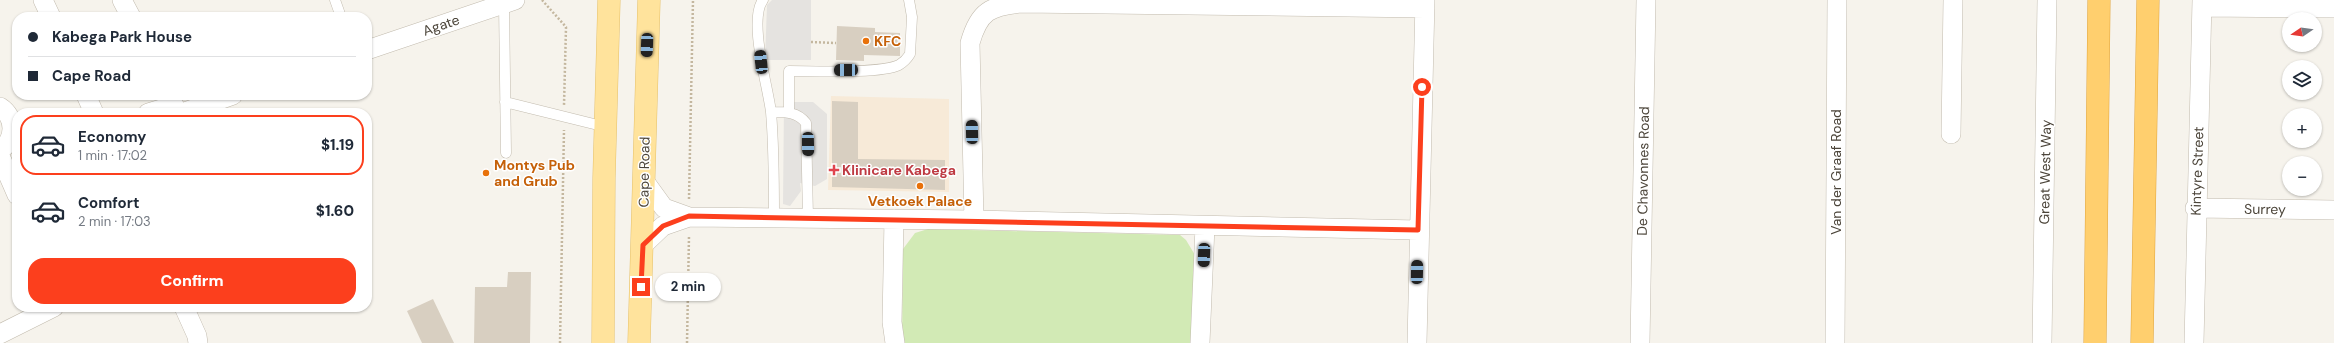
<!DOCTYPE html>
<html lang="en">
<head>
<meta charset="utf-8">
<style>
	:root { --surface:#fff; --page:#f2f2f3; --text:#1f2937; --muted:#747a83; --line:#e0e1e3; --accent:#fc3f1d }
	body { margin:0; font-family:"DM Sans",sans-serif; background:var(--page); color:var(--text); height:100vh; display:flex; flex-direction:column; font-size:15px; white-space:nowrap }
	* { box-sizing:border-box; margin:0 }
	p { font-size:13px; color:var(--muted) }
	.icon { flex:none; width:22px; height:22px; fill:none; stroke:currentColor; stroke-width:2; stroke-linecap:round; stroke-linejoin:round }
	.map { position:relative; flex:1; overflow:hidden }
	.drawer { position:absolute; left:12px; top:108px; width:360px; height:204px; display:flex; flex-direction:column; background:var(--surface); border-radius:16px; box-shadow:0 1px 3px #0004 }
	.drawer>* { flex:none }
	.hud { position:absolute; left:12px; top:12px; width:360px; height:88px; border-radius:16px; box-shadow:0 1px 3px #0004; display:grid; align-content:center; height:88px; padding:0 16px; background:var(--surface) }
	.needle { width:26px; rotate:257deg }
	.fabs { position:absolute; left:2282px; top:12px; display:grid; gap:8px }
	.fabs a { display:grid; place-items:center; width:40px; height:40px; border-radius:50%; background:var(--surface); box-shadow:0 1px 3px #0004; font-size:20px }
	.end { position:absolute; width:18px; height:18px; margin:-9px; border:5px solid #fc3f1d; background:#fff; box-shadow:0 0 0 2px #fff }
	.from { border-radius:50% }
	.bubble { position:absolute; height:28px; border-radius:14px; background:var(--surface); box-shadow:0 1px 3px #0004; font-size:13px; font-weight:800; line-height:28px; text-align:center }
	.car { position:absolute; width:12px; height:24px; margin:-12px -6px; border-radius:5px; box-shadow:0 0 3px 1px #0007; background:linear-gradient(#222 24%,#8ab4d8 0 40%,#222 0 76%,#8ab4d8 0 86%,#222 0) }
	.hud b { display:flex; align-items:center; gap:14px; height:38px; font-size:15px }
	.hud b+b { border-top:1px solid var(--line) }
	.hud i { width:10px; height:10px; background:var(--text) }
	ul { padding:7px 0 0; list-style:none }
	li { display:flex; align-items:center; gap:12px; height:60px; margin:0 8px 6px; padding:0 8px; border:2px solid transparent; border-radius:16px }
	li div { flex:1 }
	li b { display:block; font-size:15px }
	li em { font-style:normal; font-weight:800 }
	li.active { border-color:var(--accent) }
	li>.icon { width:36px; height:36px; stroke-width:1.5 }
	.button { display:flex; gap:8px; margin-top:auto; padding:8px 16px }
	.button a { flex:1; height:46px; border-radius:16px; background:var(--accent); color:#fff; font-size:16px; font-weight:800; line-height:46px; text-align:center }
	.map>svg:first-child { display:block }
	.commercial { fill:#f7ead8 }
	.green { fill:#d2eab5 }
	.parking { fill:#e5e3e0 }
	.building { fill:#d8cfc1 }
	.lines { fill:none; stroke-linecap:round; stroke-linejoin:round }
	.lane-casing { stroke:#c2bbae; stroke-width:11 }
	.street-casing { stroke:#c2bbae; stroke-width:20 }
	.primary-casing { stroke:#e6c16a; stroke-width:23 }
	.highway-casing { stroke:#e0a43c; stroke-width:23 }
	.path { stroke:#c4b79f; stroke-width:2.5; stroke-dasharray:2 2; stroke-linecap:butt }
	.lane { stroke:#fff; stroke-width:10 }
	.street { stroke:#fff; stroke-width:19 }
	.primary { stroke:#ffe39c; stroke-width:22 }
	.highway { stroke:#ffcf6e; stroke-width:22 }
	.route { stroke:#fc3f1d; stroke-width:5 }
	.food-dot { fill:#e8710a; stroke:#fff; stroke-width:1.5 }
	.health-dot { fill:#e0444e; stroke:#fff; stroke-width:1.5 }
	.labels { text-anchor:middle; stroke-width:3; stroke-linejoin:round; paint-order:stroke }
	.street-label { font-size:14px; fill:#4b4439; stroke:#fff }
	.food-label { font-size:14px; font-weight:bold; fill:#c56008; stroke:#fff; text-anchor:start }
	.health-label { font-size:14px; font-weight:bold; fill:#be3a42; stroke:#fff; text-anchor:start }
</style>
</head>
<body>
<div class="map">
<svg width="2334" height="343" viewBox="0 0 2334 343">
	<rect width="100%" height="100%" fill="#f6f3ec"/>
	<path class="commercial" d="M831,96L949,99V192L828,190Z"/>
	<path class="green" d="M928,229L1180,235L1186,240L1195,255L1193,343H902L903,249L915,233Z"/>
	<path class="parking" d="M772,0H811V60H765L767,5Z
		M784,102H813L827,114V179L815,186L800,183L801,191L790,206L783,204Z"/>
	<path class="building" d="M837,26L875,28V32L900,33V56L864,55V61L836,60Z
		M832,101L858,102V159L945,160V190L832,187Z
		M508,272H531L530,343H474L475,287H507Z
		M433,299L454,343H422L407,311Z"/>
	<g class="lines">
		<g class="lane-casing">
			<path id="lane" d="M335,0L341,17
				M763,0C748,20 768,87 771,112C774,147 774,182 774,217
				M504,4L506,153
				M505,102L606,127
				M771,112C784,112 797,111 806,123L808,218
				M789,112V71C813,71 881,74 899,65C904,62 907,59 910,54L912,17L909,0"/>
		</g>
		<g class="street-casing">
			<path id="street" d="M43,0L51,17
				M122,0L131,17
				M2202,7L2334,8
				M367,50L515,0
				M86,95L94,113
				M0,107C16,117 16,140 0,150
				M148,113L174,105
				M182,113L233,95
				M1951,134L1953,0
				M0,156L17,195
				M643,179L664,208L689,217L974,220L1418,230
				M2195,208L2334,210
				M894,219L892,322L895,343
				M974,220L970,43C979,11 990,6 1022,3L1425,8
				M643,245L663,226L689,217
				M184,307L197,336L198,343
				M0,334L54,307
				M1200,343L1205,226
				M1417,343L1425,0
				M1640,343L1646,0
				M1835,343L1837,0
				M2042,343L2047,0
				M2194,343L2202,0"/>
		</g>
		<g class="primary-casing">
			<path id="primary" d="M603,343L604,178L609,0
				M639,343L649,0"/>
		</g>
		<g class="highway-casing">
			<path id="highway" d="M2095,343L2099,0
				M2142,343L2148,0"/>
		</g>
		<path class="path" d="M542,0L566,27L564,105
			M811,42L836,43
			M689,199L693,0
			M560,343L564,130
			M687,343L689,236"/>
		<use href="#lane" class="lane"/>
		<use href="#street" class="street"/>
		<use href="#primary" class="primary"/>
		<use href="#highway" class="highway"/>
	</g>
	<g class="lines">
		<path class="route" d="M641,287L643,245L663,226L689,216L1418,230L1422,87"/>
	</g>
	<g class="food-dot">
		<circle cx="866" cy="41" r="4"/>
		<circle cx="486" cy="173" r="4"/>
		<circle cx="920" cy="186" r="4"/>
	</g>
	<path class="health-dot" d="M832 164h4v4h4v4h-4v4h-4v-4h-4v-4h4z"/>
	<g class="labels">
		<g class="street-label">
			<text transform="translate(441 25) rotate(-19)" y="5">Agate</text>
			<text transform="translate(1643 171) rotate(-89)" y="5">De Chavonnes Road</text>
			<text transform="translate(2197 171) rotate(-88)" y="5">Kintyre Street</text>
			<text transform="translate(644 172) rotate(-89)" y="5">Cape Road</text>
			<text transform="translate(1836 172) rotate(-90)" y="5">Van der Graaf Road</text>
			<text transform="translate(2045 172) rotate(-89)" y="5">Great West Way</text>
			<text transform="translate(2265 209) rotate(1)" y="5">Surrey</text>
		</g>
		<g class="food-label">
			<text x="874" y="46">KFC</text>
			<text x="494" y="170">Montys Pub<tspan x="494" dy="16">and Grub</tspan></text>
			<text x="920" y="206" text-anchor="middle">Vetkoek Palace</text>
		</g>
		<g class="health-label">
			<text x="842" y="175">Klinicare Kabega</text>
		</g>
	</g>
</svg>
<div class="fabs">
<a><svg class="needle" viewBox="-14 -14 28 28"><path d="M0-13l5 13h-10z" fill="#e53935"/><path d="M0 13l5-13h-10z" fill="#747a83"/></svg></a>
<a><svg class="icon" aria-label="layers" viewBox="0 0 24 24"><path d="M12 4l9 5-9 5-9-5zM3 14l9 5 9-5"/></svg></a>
<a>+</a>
<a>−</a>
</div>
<i class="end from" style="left:1422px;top:87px"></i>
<i class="end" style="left:641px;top:287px"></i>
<div class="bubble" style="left:655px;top:273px;width:66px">2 min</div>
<i class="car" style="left:647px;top:45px;rotate:182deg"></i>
<i class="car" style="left:761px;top:62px;rotate:354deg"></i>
<i class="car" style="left:846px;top:70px;rotate:269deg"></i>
<i class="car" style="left:972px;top:132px;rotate:359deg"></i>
<i class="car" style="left:808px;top:144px;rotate:179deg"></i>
<i class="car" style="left:1204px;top:255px;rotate:182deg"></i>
<i class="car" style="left:1417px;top:272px;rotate:1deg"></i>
<div class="hud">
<b><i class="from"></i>Kabega Park House</b>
<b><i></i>Cape Road</b>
</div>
<section class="drawer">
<ul>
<li class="active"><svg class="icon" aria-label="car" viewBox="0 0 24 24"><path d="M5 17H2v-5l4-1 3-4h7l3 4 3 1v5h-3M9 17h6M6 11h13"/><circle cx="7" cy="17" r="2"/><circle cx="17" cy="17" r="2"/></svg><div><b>Economy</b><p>1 min · 17:02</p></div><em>$1.19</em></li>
<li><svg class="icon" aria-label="car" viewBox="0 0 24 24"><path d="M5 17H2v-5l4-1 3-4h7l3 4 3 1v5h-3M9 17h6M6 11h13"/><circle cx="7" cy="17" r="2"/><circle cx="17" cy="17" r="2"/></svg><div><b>Comfort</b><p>2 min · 17:03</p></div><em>$1.60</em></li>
</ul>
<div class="button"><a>Confirm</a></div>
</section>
</div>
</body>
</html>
